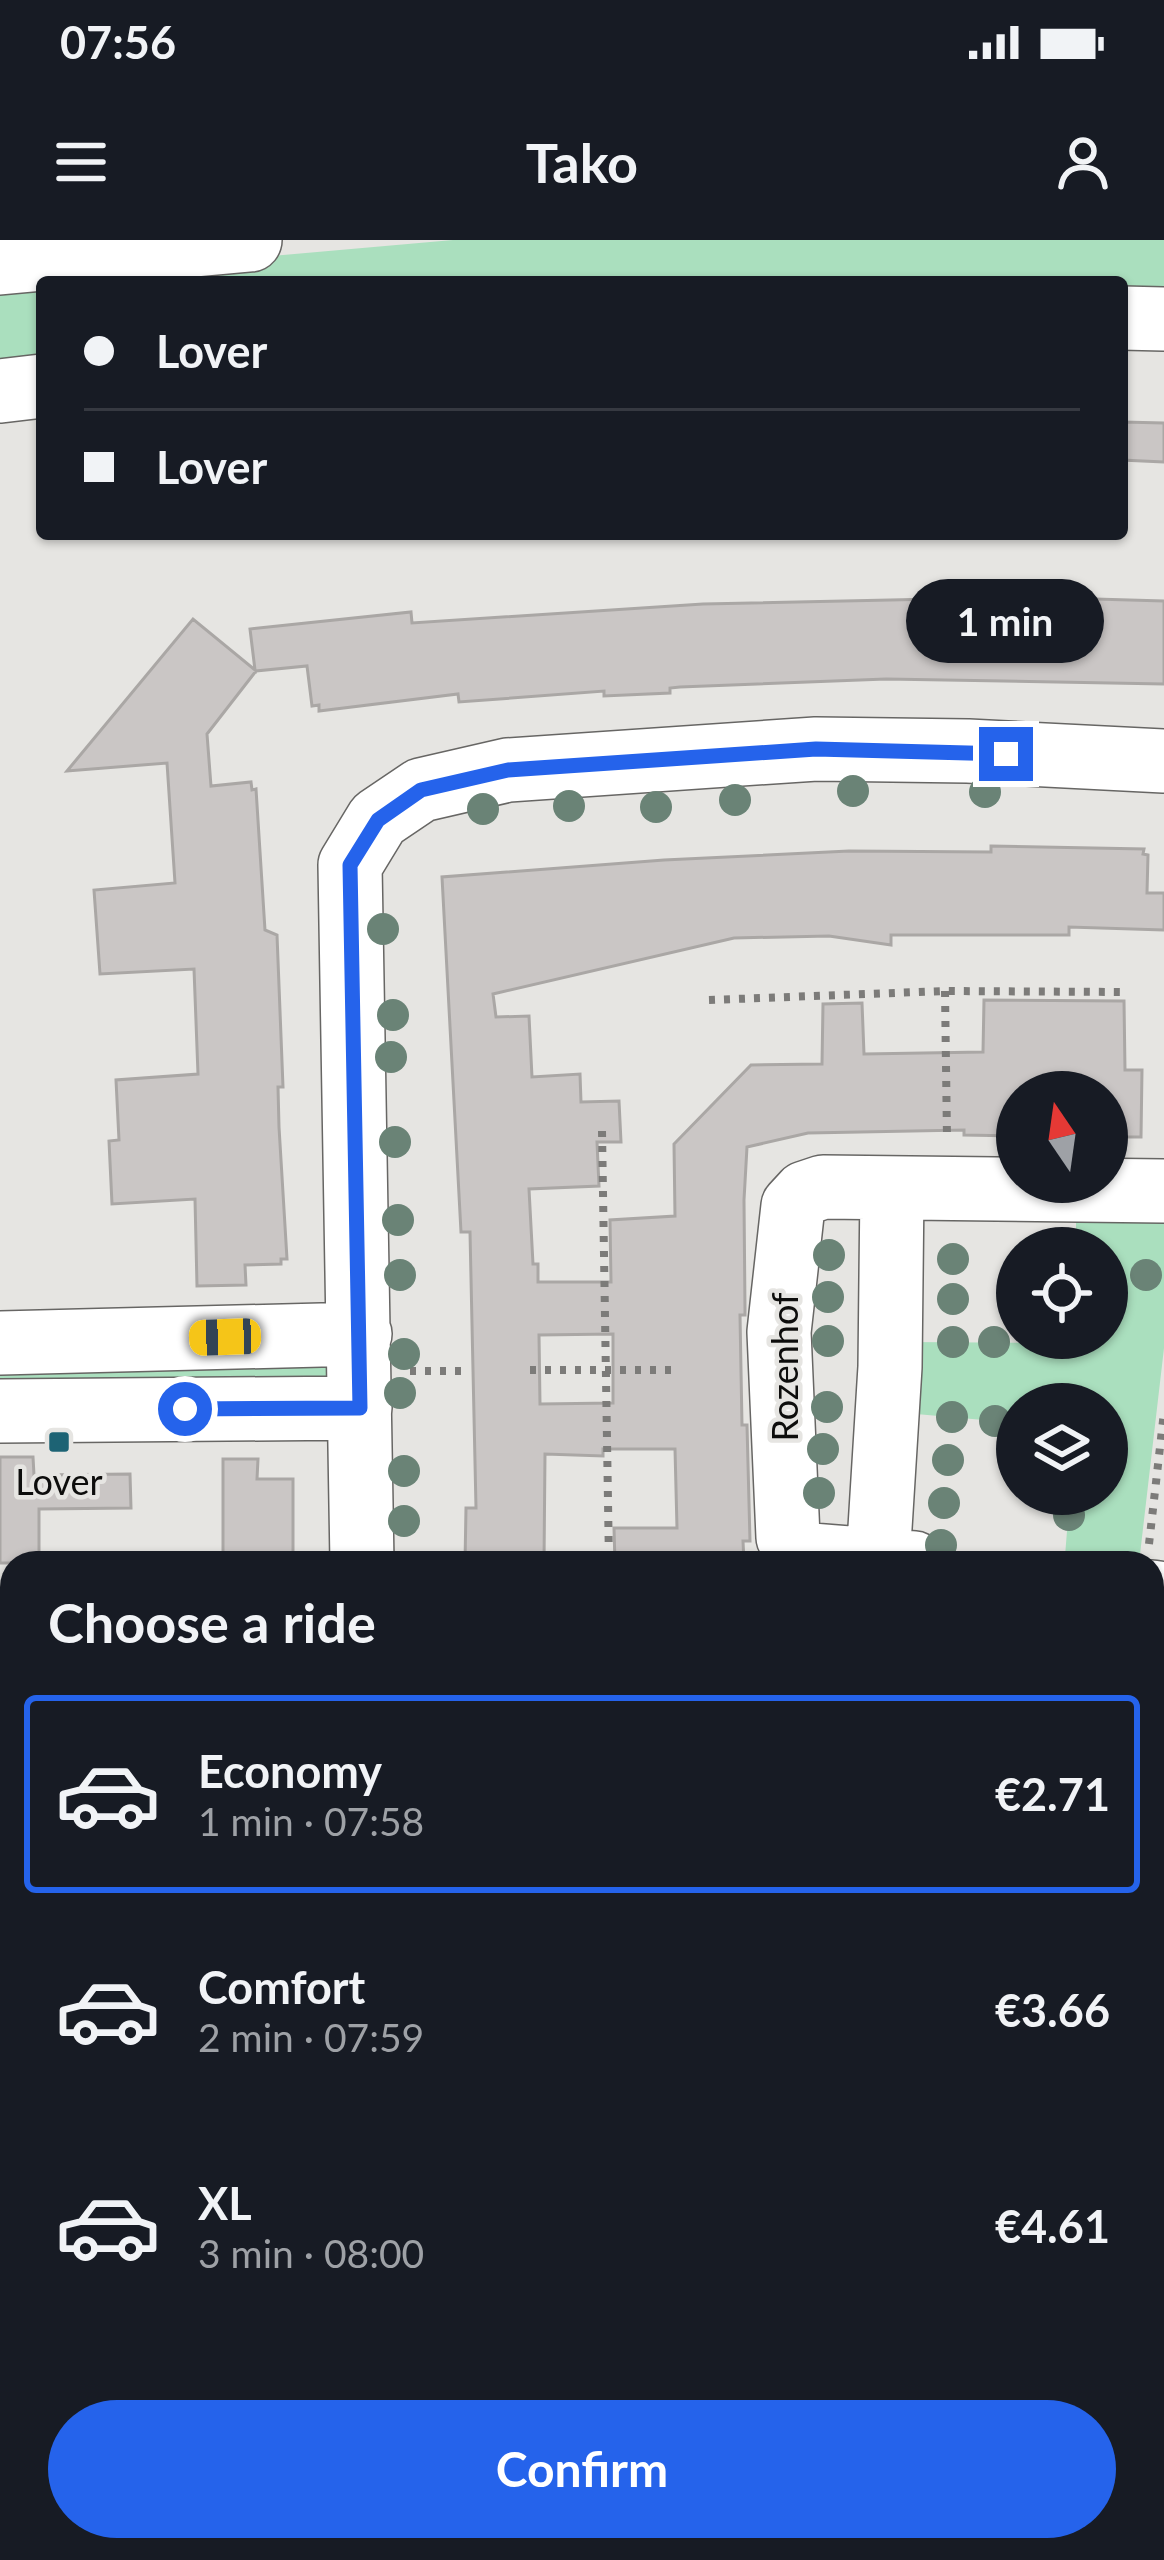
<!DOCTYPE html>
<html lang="en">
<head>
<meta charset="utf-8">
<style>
	:root { --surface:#171b24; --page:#20242c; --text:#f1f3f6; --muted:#9ea1a6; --line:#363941; --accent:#2563eb }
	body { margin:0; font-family:Lato,sans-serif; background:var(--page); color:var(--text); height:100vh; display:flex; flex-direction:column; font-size:45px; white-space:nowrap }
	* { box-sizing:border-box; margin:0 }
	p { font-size:39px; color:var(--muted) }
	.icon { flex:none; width:66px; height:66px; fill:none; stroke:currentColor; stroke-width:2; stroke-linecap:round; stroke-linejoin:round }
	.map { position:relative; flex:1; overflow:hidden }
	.drawer { position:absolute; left:0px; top:1311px; width:1164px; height:1011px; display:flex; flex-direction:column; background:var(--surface); border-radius:36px 36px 0 0; box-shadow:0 3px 9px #0004 }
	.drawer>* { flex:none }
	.banner { position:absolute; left:36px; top:36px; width:1092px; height:264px; border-radius:12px; box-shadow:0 3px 9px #0004; display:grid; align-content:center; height:264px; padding:0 48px; background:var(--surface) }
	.needle { width:78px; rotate:347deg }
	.buttons { position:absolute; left:996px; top:831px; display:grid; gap:24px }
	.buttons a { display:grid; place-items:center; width:132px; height:132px; border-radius:50%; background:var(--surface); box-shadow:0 3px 9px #0004; font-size:60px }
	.end { position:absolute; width:54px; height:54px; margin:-27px; border:15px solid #2563eb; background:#fff; box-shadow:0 0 0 6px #fff }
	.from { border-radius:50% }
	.bubble { position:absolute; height:84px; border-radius:42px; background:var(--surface); box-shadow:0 3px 9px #0004; font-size:39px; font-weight:700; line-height:84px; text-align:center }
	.car { position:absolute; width:36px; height:72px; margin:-36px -18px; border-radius:15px; box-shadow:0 0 9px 3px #0007; background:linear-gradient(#f5c518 24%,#345 0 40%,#f5c518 0 76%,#345 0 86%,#f5c518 0) }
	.banner b { display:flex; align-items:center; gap:42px; height:114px; font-size:45px }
	.banner b+b { border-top:3px solid var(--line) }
	.banner i { width:30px; height:30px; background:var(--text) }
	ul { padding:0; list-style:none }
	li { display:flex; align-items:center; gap:36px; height:198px; margin:0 24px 18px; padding:0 24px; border:6px solid transparent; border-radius:12px }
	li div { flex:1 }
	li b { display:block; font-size:45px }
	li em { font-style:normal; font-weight:700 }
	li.selected { border-color:var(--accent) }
	li>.icon { width:108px; height:108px; stroke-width:1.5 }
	h2 { padding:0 48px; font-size:54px; line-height:144px }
	.action { display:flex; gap:24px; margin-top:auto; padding:24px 48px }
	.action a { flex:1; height:138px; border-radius:72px; background:var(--accent); color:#fff; font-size:48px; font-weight:700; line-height:138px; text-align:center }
	.status { display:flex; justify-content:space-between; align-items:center; height:84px; padding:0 60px; background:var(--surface); direction:ltr }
	.status svg { height:33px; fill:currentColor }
	header { display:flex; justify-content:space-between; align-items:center; height:156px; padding:0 48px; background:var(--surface); font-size:54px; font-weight:700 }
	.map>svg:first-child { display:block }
	.green { fill:#aadfbe }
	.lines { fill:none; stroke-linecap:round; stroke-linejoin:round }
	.stream { stroke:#6b9fc1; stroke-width:14 }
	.building { fill:#cac6c5; stroke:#aaa7a5; stroke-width:3; fill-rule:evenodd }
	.minor-casing { stroke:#676664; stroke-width:66 }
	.path { stroke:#7c7b79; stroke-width:8; stroke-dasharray:6 9; stroke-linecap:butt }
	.minor { stroke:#fff; stroke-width:63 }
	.tree { fill:#6a8376 }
	.route { stroke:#2563eb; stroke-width:15 }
	.poi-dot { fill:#1d6374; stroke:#e6e5e2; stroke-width:4.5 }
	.labels { text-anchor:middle; stroke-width:9; stroke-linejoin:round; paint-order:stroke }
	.street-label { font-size:36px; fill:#0d0d0c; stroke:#e6e5e2 }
	.poi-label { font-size:36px; fill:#0d0d0c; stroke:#e6e5e2 }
</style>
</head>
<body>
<div class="status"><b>07:56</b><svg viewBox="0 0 49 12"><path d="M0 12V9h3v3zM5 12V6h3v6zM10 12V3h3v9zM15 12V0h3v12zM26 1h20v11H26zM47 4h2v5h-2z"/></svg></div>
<header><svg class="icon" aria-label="menu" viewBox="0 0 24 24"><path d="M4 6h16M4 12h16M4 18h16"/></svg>Tako<svg class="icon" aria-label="person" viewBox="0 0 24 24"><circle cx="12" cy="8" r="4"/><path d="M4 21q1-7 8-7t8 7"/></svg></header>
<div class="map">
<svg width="1164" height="2320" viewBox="0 0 1164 2320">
	<rect width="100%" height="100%" fill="#e6e5e2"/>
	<path class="green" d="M453,0H1164V49L1122,45V42H42V122L0,128V40Z
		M1076,970H1164V1108L1139,1323H1103L1065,1316L1070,1254H1107V1164H1017V1183L905,1173V1102L1075,1103L1076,1098H1107V1008H1076Z
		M0,1117L335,1119L333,1145L0,1159Z
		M0,2146L12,2147V2269L0,2267Z
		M1152,2254L1164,2256V2320H266L228,2310H1152Z"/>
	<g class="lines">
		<path class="stream" d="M0,2210L12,2211
			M572,2310L635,2320"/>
	</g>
	<path class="building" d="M1122,182L1164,183V222L1122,220Z
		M1026,357L1164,361V444L886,439L680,447L670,448V453L604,456V451L459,462L458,454L319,471V465L312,466L307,426L256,431L207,494L211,546L251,542L252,550L256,549L265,690L277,695L283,847H278L279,887L287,1019H281V1024L245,1025L246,1045L197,1046L195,959L112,964L109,901L119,900L116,840L198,834L194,729L100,734L94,650L175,643L167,523L67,531L193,379L255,430L250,389L411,372L412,383L703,364Z
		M991,606L1144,609L1143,614L1148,615L1147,653H1164V690L1069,687V695H891V705L829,696L734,698L493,754L496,777L529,776L532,837L580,834L581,862L619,861L621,902H597L599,946L529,949L533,1024H538V1042H611L610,980L675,976L674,904L751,825L822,824L823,764L862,763L864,814L983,812L984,760L1124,761L1125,830H1142L1141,897H1107V852H1017V896L964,895V890L808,893L747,907L744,960L745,1068V1075H740L742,1185H747L750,1301H743L744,1323H615L614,1288H677L675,1209H603V1216L545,1214L544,1323H465L466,1268H476L470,992H461L442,637L664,620L849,611L991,612ZM613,1094V1163L540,1164L539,1095Z
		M0,1217H33L34,1235L130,1234L131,1268L39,1269V1323H0Z
		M223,1219H258L257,1239H293V1317L223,1323Z"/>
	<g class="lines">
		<g class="minor-casing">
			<path id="minor" d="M0,23L250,0
				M1122,78L1164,79
				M0,151L42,146
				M0,1103L360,1094
				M0,1171L360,1168
				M878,1320L890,1127L892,948
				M362,1323L350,625L378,579L421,550L508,530L816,509L968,511L1164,521
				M914,1323L811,1315L797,1309L788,1297L779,1092L793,966L805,953L823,947L1164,951
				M1152,1352L1164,1354
				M1152,1787L1164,1789
				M0,2121L12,2122
				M1152,2229L1164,2231
				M0,2297L12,2299
				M73,2310L121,2320"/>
		</g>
		<path class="path" d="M945,751L947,898
			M709,760L945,751L1126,752
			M602,891L609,1323
			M530,1130H677
			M410,1131H468
			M1149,1304L1164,1172"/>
		<use href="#minor" class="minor"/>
	</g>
	<g class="tree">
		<circle cx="853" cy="551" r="16"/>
		<circle cx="985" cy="552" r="16"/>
		<circle cx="735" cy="560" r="16"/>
		<circle cx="569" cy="566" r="16"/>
		<circle cx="656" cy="567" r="16"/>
		<circle cx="483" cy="569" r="16"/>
		<circle cx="383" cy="689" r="16"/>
		<circle cx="393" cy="775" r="16"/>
		<circle cx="391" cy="817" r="16"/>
		<circle cx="395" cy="902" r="16"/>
		<circle cx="398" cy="980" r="16"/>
		<circle cx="829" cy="1015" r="16"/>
		<circle cx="953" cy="1019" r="16"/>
		<circle cx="400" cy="1035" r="16"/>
		<circle cx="1146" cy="1035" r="16"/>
		<circle cx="828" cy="1057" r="16"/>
		<circle cx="953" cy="1059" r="16"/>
		<circle cx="828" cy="1101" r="16"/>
		<circle cx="953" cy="1102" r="16"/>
		<circle cx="994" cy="1102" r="16"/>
		<circle cx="404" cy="1114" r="16"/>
		<circle cx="400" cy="1153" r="16"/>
		<circle cx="827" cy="1167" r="16"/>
		<circle cx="952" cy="1177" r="16"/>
		<circle cx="995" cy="1181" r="16"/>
		<circle cx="823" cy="1209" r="16"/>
		<circle cx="948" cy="1220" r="16"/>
		<circle cx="404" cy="1231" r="16"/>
		<circle cx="819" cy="1253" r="16"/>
		<circle cx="944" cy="1263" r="16"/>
		<circle cx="1069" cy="1275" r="16"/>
		<circle cx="404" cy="1281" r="16"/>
		<circle cx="941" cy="1305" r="16"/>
	</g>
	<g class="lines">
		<path class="route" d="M185,1169L360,1168L350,625L378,580L421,550L508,530L816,509L1006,514"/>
	</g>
	<rect class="poi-dot" x="47" y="1190" width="24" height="24" rx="6"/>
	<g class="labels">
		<g class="street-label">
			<text transform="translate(785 1127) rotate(-90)" y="13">Rozenhof</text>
		</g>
		<g class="poi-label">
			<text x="59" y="1255">Lover</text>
		</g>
	</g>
</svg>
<div class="buttons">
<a><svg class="needle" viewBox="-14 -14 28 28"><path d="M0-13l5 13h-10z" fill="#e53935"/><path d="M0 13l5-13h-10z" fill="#9ea1a6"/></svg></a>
<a><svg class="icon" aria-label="locate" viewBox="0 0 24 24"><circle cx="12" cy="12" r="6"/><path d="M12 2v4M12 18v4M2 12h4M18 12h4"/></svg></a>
<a><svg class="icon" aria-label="layers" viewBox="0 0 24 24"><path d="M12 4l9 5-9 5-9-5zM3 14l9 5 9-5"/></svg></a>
</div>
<i class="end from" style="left:185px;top:1169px"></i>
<i class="end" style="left:1006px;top:514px"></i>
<div class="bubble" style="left:906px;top:339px;width:198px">1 min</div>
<i class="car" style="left:225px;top:1097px;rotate:268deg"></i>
<div class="banner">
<b><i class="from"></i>Lover</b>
<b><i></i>Lover</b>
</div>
<section class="drawer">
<h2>Choose a ride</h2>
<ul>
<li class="selected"><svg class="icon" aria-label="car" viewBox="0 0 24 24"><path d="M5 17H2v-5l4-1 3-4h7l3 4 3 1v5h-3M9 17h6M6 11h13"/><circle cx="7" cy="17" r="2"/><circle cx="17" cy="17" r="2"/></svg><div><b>Economy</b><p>1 min · 07:58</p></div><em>€2.71</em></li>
<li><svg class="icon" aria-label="car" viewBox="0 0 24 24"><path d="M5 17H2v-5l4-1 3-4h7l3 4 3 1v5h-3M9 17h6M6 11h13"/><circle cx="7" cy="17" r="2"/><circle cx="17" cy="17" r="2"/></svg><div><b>Comfort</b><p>2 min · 07:59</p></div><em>€3.66</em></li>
<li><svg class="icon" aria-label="car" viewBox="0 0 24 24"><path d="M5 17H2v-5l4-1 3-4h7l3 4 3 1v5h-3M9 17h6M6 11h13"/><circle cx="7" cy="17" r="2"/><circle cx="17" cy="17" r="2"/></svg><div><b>XL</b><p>3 min · 08:00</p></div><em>€4.61</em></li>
</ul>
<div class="action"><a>Confirm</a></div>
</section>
</div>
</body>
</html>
